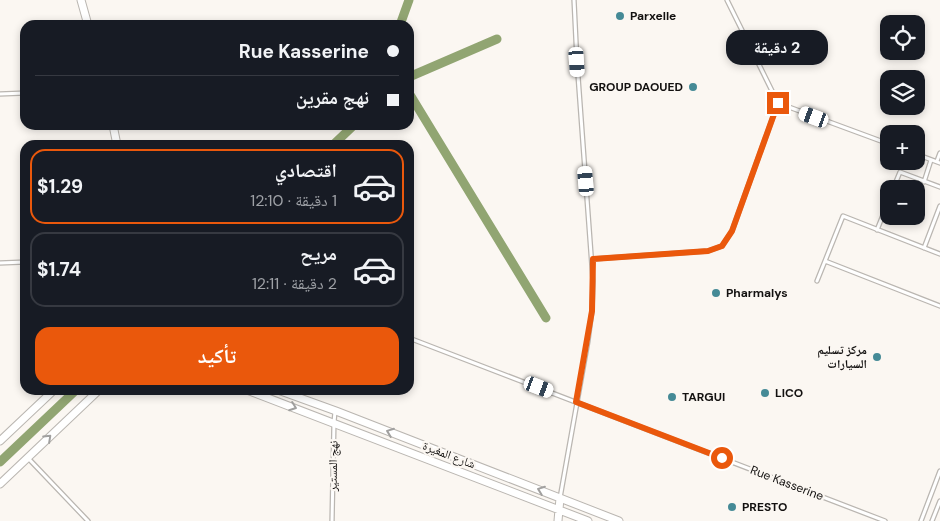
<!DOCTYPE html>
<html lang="ar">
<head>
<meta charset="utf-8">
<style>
	:root { --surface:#171b24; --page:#20242c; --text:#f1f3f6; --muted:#9ea1a6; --line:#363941; --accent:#ea580c }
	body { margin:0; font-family:"DM Sans","Noto Naskh Arabic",sans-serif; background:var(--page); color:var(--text); direction:rtl; height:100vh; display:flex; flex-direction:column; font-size:19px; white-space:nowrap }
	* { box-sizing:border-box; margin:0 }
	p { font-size:16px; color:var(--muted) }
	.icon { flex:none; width:28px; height:28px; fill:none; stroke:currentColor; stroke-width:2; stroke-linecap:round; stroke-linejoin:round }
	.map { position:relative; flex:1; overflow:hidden; direction:ltr }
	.panel { position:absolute; left:20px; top:140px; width:394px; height:255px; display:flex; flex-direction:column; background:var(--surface); border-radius:15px; box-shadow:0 2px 8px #0003; direction:rtl }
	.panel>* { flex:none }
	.guide { position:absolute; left:20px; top:20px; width:394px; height:110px; border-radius:15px; box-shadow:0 2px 8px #0003; direction:rtl; display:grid; align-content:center; height:110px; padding:0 15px; background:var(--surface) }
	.buttons { position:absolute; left:880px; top:15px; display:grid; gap:10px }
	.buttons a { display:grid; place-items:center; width:45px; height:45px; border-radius:10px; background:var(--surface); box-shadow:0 2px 8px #0003; font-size:25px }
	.end { position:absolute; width:22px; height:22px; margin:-11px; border:6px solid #ea580c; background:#fff; box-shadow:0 0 0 2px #fff }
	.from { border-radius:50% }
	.bubble { position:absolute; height:35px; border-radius:15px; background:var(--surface); box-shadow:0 2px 8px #0003; font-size:16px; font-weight:700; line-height:35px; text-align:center; direction:rtl }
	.car { position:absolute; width:15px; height:30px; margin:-15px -8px; border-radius:6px; box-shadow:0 0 4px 1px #0007; background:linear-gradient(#fff 24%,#345 0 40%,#fff 0 76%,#345 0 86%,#fff 0) }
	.guide b { display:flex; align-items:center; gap:18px; height:48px; font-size:19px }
	.guide b+b { border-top:1px solid var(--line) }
	.guide i { width:12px; height:12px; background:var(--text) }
	ul { padding:9px 0 0; list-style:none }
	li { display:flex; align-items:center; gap:15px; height:75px; margin:0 10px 8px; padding:0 5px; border:2px solid var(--line); border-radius:15px }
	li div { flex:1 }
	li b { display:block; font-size:19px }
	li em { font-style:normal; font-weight:700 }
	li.selected { border-color:var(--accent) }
	li>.icon { width:45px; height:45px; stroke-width:1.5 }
	.cta { display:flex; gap:10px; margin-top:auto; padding:10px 15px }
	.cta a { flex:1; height:58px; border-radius:15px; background:var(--accent); color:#fff; font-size:20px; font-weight:700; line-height:58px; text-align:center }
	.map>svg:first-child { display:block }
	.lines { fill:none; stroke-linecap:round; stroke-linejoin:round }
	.canal { stroke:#91a572; stroke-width:9 }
	.lane-casing { stroke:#bab6b1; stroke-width:5.5 }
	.street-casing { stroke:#bab6b1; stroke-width:9 }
	.lane { stroke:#fff; stroke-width:3 }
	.street { stroke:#fff; stroke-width:7 }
	.oneway { stroke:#a1a09f }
	.route { stroke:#ea580c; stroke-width:6 }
	.poi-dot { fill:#458a96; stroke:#fbf7f2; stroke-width:2 }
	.labels { text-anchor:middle; stroke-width:4.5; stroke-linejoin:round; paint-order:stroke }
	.poi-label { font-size:12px; font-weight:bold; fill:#131110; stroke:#fbf7f2; text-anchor:start }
	.street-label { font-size:12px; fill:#131110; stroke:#fbf7f2 }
</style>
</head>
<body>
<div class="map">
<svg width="940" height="521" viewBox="0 0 940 521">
	<rect width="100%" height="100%" fill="#fbf7f2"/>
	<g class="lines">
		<path class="canal" d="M400,25L409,0
			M409,77L497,39
			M409,93L546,318
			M333,145L354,125
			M0,462L76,390"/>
		<g class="lane-casing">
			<path id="lane" d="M727,0L778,103L889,144
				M0,94L25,93
				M916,154L940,163
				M937,161L940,153
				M924,182L931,160
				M893,189L900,172L940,187
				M877,230L889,200
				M924,248L940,206
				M593,259L708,251L722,246L732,231L778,103
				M825,261L940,306
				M0,263L25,262
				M817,281L843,216L940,254
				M409,338L885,521
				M28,458L88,521
				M560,498L588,341L592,311L593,281L577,62L574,0
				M332,521L334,422L335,412
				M921,521L940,471
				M932,521L940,501"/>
		</g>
		<g class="street-casing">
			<path id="street" d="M81,0L88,25
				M113,125L117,145
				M247,390L588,521
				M278,390L336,411L619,521
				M0,441L54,390
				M0,484L99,390
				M558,521L560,498"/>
		</g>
		<use href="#lane" class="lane"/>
		<use href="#street" class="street"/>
	</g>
	<defs><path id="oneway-chevron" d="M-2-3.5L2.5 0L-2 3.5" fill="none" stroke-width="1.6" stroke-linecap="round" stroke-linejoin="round" transform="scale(1.25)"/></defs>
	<g class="oneway">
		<use href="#oneway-chevron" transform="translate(293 407) rotate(20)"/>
		<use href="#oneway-chevron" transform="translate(390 432) rotate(-159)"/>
		<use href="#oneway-chevron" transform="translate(48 438) rotate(-43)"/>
		<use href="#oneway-chevron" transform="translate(541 490) rotate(-159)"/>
	</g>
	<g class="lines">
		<path class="route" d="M722,458L576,402L592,311L593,259L708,251L722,246L732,231L778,103"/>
	</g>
	<g class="poi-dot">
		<circle cx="620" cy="16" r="5"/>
		<circle cx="693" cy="87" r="5"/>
		<circle cx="716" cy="293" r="5"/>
		<circle cx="877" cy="357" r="5"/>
		<circle cx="765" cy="393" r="5"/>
		<circle cx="672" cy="397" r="5"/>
		<circle cx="732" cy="507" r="5"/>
	</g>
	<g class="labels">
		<g class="poi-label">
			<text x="630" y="20">Parxelle</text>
			<text x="683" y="91" text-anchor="end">GROUP DAOUED</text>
			<text x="726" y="297">Pharmalys</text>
			<text x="867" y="354" text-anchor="end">مركز تسليم<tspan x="867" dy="14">السيارات</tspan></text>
			<text x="775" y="397">LICO</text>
			<text x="682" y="401">TARGUI</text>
			<text x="742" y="511">PRESTO</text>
		</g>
		<g class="street-label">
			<text transform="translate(449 455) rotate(21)" y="4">شارع المغيرة</text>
			<text transform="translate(333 466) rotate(-89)" y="4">نهج المستير</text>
			<text transform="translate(787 483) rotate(21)" y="4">Rue Kasserine</text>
		</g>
	</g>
</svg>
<div class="buttons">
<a><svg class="icon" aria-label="locate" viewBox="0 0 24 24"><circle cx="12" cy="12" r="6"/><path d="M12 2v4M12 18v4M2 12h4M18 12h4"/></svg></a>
<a><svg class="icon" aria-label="layers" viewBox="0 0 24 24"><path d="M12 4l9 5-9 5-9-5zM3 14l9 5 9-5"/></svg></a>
<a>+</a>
<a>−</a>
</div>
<i class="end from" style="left:722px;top:458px"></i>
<i class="end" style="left:778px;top:103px"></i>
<div class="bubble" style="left:726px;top:30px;width:102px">2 دقيقة</div>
<i class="car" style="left:577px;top:62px;rotate:176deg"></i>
<i class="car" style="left:814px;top:117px;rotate:290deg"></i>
<i class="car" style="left:586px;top:181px;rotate:355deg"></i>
<i class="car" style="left:539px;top:387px;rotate:111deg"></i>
<div class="guide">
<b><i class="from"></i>Rue Kasserine</b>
<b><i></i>نهج مقرين</b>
</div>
<section class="panel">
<ul>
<li class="selected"><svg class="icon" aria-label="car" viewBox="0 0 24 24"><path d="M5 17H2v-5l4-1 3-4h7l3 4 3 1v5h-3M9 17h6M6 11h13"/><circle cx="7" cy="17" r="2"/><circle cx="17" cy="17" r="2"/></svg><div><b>اقتصادي</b><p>1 دقيقة · 12:10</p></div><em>$1.29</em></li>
<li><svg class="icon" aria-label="car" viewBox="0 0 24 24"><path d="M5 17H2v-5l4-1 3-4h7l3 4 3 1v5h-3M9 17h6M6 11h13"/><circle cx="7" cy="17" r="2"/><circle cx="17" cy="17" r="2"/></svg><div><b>مريح</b><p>2 دقيقة · 12:11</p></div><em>$1.74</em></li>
</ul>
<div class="cta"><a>تأكيد</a></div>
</section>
</div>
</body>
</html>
